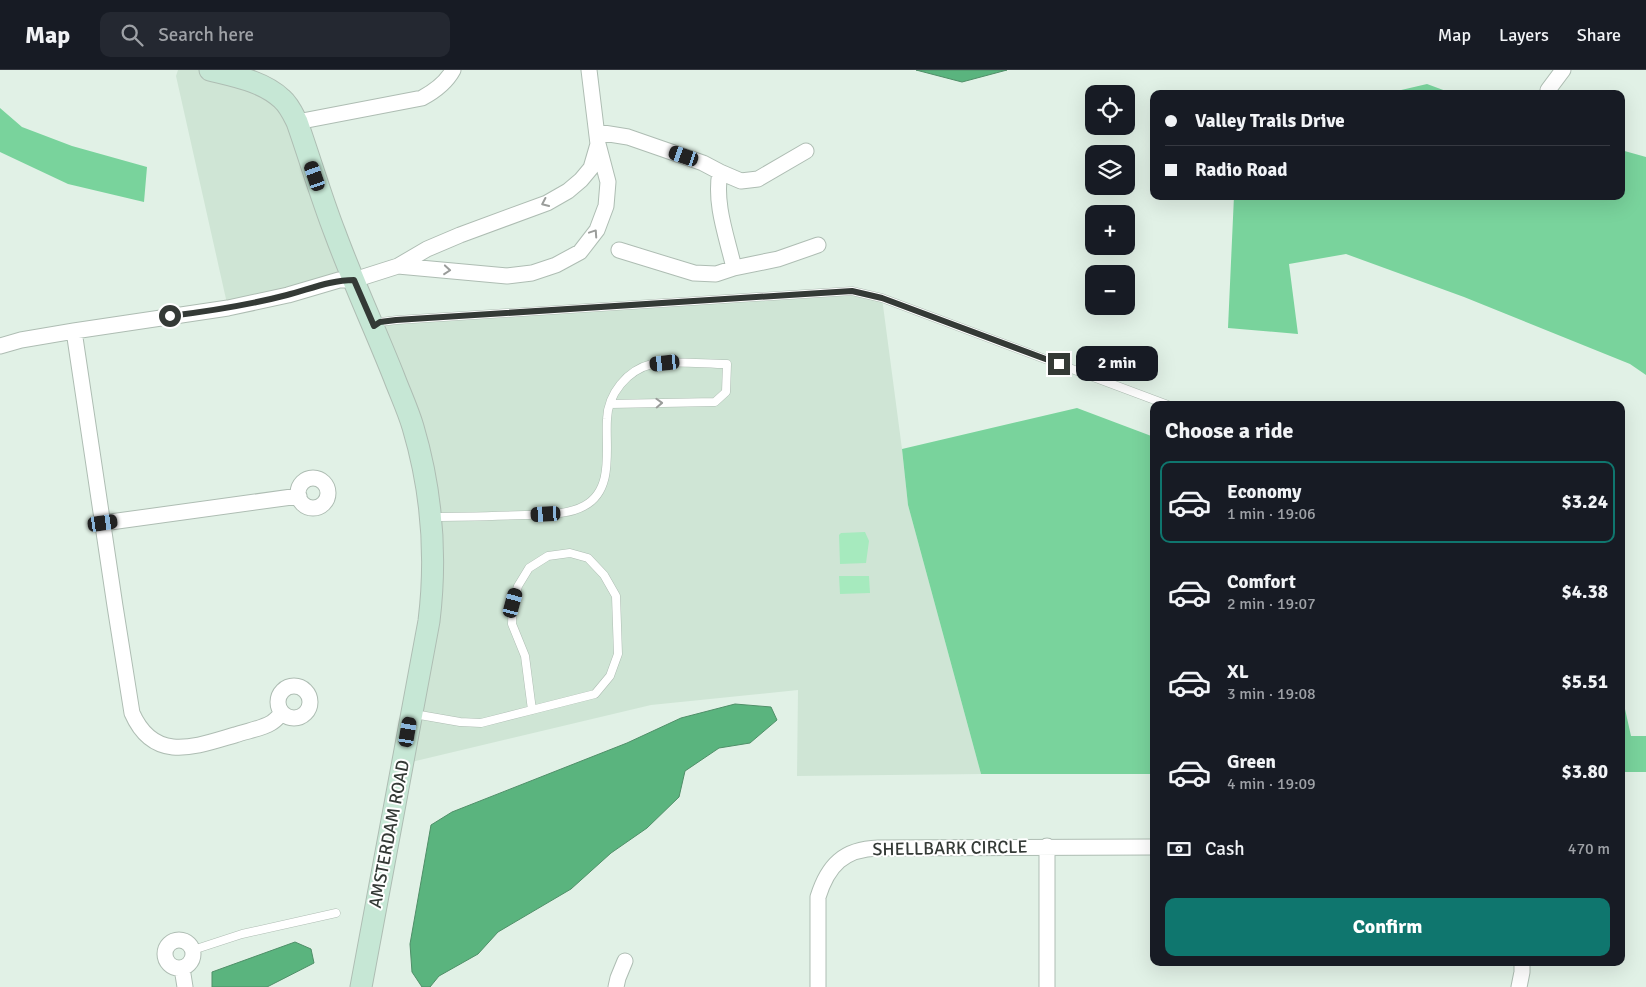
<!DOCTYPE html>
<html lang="en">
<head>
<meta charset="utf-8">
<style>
	:root { --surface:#171b24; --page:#242831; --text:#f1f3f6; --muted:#9ea1a6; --line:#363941; --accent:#0f766e }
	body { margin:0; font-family:Signika,sans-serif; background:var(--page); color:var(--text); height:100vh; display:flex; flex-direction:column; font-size:19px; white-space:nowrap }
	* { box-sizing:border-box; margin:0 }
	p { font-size:16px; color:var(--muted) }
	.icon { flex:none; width:28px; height:28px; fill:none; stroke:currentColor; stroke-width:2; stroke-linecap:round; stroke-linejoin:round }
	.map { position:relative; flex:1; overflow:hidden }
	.panel { position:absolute; left:1150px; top:331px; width:475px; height:565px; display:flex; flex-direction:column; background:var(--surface); border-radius:10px; box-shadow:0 5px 20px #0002 }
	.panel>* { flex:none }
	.hud { position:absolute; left:1150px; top:20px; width:475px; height:110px; border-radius:10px; box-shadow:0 5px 20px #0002; display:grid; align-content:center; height:110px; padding:0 15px; background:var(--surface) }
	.buttons { position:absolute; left:1085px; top:15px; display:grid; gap:10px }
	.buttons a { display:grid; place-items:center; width:50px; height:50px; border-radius:10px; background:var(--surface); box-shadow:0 5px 20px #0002; font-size:25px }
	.end { position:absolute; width:22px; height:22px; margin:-11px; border:6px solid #343a36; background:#fff; box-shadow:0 0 0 2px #fff }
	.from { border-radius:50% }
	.bubble { position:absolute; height:35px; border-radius:10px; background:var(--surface); box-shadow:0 5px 20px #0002; font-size:16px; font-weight:700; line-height:35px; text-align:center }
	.car { position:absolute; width:15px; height:30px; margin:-15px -8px; border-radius:6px; box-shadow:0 0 4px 1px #0007; background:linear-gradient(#222 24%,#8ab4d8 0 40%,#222 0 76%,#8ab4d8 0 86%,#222 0) }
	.hud b { display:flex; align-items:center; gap:18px; height:48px; font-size:19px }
	.hud b+b { border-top:1px solid var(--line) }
	.hud i { width:12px; height:12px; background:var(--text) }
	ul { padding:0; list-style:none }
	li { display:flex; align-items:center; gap:15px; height:82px; margin:0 10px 8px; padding:0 5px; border:2px solid transparent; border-radius:10px }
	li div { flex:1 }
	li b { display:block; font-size:19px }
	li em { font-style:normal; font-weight:700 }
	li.selected { border-color:var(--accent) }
	li>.icon { width:45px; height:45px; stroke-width:1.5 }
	h2 { padding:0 15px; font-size:22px; line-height:60px }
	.pay { display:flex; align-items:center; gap:12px; height:55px; padding:0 15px; font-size:19px }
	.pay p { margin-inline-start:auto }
	.button { display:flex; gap:10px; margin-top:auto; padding:10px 15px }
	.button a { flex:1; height:58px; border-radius:10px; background:var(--accent); color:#fff; font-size:20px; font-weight:700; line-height:58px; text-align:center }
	header { display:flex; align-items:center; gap:30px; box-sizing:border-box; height:70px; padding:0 25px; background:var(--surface); border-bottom:1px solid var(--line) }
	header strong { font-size:24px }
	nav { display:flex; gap:28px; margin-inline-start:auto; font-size:18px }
	.search { width:350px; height:45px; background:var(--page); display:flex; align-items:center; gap:12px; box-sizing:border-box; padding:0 18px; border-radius:10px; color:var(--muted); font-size:19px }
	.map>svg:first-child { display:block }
	.built { fill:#cfe5d5 }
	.green { fill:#a6eabe }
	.forest { fill:#79d39c }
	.water { fill:#5ab47e; stroke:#4f8f68 }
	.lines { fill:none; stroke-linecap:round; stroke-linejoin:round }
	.service-casing { stroke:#aebdb3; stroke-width:9 }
	.minor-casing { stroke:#aebdb3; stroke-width:17 }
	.secondary-casing { stroke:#aebdb3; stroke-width:23 }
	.service { stroke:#fff; stroke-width:8 }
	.minor { stroke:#fff; stroke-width:15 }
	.secondary { stroke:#c6e7d5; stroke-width:21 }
	.oneway { stroke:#9a9c9a }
	.route { stroke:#343a36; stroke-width:6 }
	.labels { text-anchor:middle; stroke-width:4; stroke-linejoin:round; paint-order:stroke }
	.street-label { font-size:18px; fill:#343a36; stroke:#fff }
</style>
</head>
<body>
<header>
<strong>Map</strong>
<div class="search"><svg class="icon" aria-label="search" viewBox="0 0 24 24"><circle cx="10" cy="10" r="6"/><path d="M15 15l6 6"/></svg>Search here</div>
<nav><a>Map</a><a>Layers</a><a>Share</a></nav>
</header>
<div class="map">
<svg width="1646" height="917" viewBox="0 0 1646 917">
	<rect width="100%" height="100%" fill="#e1f1e6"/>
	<path class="built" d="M178,0H210L273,22L354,210L228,238L176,6Z
		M852,221L882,228L902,379L908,435L981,704L797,706L798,620L651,635L403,694L433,489L380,252Z"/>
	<path class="green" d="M865,462L869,471L866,493L840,494L839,465L841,463Z
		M839,506H869L870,523L840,524Z"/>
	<path class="forest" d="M1427,14L1454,24H1384Z
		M0,38L22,57L72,76L147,97L144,132L68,114L0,82Z
		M1621,80L1646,87V305L1630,294L1464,227L1346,184L1289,194L1298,264L1228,258L1234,126H1621Z
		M1077,338L1154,367V704H981L908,435L902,379Z
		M1621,621L1631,666H1646V702H1621Z"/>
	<path class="water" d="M916,0H1007L962,12Z
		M735,634L771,637L777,650L750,673L719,678L685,701L679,727L647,758L611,783L571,819L498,862L478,884L439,906L430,917H422L412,902L410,874L431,755L452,742L627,673L681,648Z
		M295,872L311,879L314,893L267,917H212V902Z"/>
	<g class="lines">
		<g class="service-casing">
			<path id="service" d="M374,255L380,252L397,250L852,221L882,228L1168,335
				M433,447C465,447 496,446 528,445C545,444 568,445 584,436C615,420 605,377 607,349C608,324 627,300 652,294C672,290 705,294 727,294L726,322L715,332L610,334
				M414,644L460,652L481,653L532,640L595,624L610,606L618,584L616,526L604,505L588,488L570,483L548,486L529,498L518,516L513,533L512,554L525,586L532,640
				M193,880L242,864L336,843"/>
		</g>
		<g class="minor-casing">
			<path id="minor" d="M1548,20L1563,0
				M297,52L422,28C435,21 446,13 453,0
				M597,62L628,67L703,93L720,102L741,111L758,109L806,81
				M720,102C714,134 727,167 734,198
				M619,180L694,203L716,204L734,198L778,189L818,175
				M398,196L507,206L532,203L556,195L580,182L597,160L606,136L608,112L598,74L589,0
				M74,261L115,536L132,643C154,693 194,677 235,665C246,661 261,659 271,653C275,651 279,646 282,643
				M0,276L21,270L74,261L228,238L288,225L339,210H354L398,196L427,179L460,165L547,133L568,121L581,110L591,98L598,74
				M298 423a15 15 0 1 1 30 0a15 15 0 1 1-30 0Z
				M103,453L299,426
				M278 632a16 16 0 1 1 32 0a16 16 0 1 1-32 0Z
				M1047,776V917
				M165 884a14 14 0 1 1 28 0a14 14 0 1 1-28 0Z
				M182,898L185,917
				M616,917L618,908L625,891
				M818,917V827C828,795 844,779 878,778L1154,777
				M1519,917L1522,902V892"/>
		</g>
		<g class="secondary-casing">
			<path id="secondary" d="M210,0C234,6 263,11 282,29C289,35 293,44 297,52C310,89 321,127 335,163C353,212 375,259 394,307C400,323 408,340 413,357C432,421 437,485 429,551L361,917"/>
		</g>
		<use href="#service" class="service"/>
		<use href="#minor" class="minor"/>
		<use href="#secondary" class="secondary"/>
	</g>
	<defs><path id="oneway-chevron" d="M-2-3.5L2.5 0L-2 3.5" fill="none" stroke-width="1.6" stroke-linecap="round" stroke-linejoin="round" transform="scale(1.25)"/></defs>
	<g class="oneway">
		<use href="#oneway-chevron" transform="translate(545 133) rotate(155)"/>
		<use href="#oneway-chevron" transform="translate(594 163) rotate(-56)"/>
		<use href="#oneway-chevron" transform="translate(447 200) rotate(5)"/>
		<use href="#oneway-chevron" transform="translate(659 333) rotate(-2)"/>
	</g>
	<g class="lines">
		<path class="route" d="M170,246C210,241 249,235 287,225C310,219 331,210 354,210L374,256L380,252L396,250L852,221L882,228L1059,294"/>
	</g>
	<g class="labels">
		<g class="street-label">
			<text transform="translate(389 764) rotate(-79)" y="6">AMSTERDAM ROAD</text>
			<text transform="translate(950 778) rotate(-1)" y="6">SHELLBARK CIRCLE</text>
		</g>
	</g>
</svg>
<div class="buttons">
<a><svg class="icon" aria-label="locate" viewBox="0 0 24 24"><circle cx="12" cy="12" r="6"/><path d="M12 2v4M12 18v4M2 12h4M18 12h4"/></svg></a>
<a><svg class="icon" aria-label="layers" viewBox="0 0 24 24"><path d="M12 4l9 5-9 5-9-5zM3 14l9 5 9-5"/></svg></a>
<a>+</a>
<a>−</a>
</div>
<i class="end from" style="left:170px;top:246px"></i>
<i class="end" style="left:1059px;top:294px"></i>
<div class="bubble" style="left:1076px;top:276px;width:82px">2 min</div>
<i class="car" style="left:684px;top:86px;rotate:289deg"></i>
<i class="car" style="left:315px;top:106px;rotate:341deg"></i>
<i class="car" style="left:665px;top:293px;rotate:264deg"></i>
<i class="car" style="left:546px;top:444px;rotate:267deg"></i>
<i class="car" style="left:103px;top:453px;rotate:82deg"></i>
<i class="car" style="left:513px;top:533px;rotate:15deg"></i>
<i class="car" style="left:408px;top:662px;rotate:10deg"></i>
<div class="hud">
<b><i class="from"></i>Valley Trails Drive</b>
<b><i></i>Radio Road</b>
</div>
<section class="panel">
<h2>Choose a ride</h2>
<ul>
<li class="selected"><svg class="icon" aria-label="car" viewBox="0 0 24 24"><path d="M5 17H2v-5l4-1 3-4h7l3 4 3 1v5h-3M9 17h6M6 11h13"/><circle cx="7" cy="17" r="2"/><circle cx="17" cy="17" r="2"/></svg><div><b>Economy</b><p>1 min · 19:06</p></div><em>$3.24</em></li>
<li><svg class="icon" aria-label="car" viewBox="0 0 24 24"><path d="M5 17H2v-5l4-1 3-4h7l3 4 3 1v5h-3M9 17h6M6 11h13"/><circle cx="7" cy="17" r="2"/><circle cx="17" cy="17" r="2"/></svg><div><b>Comfort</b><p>2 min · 19:07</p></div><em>$4.38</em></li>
<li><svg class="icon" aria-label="car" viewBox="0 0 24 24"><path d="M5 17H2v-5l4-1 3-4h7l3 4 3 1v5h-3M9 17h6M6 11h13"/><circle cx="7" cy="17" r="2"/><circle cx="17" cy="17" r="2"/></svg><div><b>XL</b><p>3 min · 19:08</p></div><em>$5.51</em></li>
<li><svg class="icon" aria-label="car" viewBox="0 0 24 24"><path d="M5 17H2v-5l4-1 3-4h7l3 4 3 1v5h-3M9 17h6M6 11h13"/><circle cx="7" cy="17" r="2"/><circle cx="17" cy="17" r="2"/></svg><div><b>Green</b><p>4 min · 19:09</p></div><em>$3.80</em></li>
</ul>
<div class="pay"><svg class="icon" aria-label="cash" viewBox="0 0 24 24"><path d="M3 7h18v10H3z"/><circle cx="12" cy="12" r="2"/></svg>Cash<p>470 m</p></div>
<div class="button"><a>Confirm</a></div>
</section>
</div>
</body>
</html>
